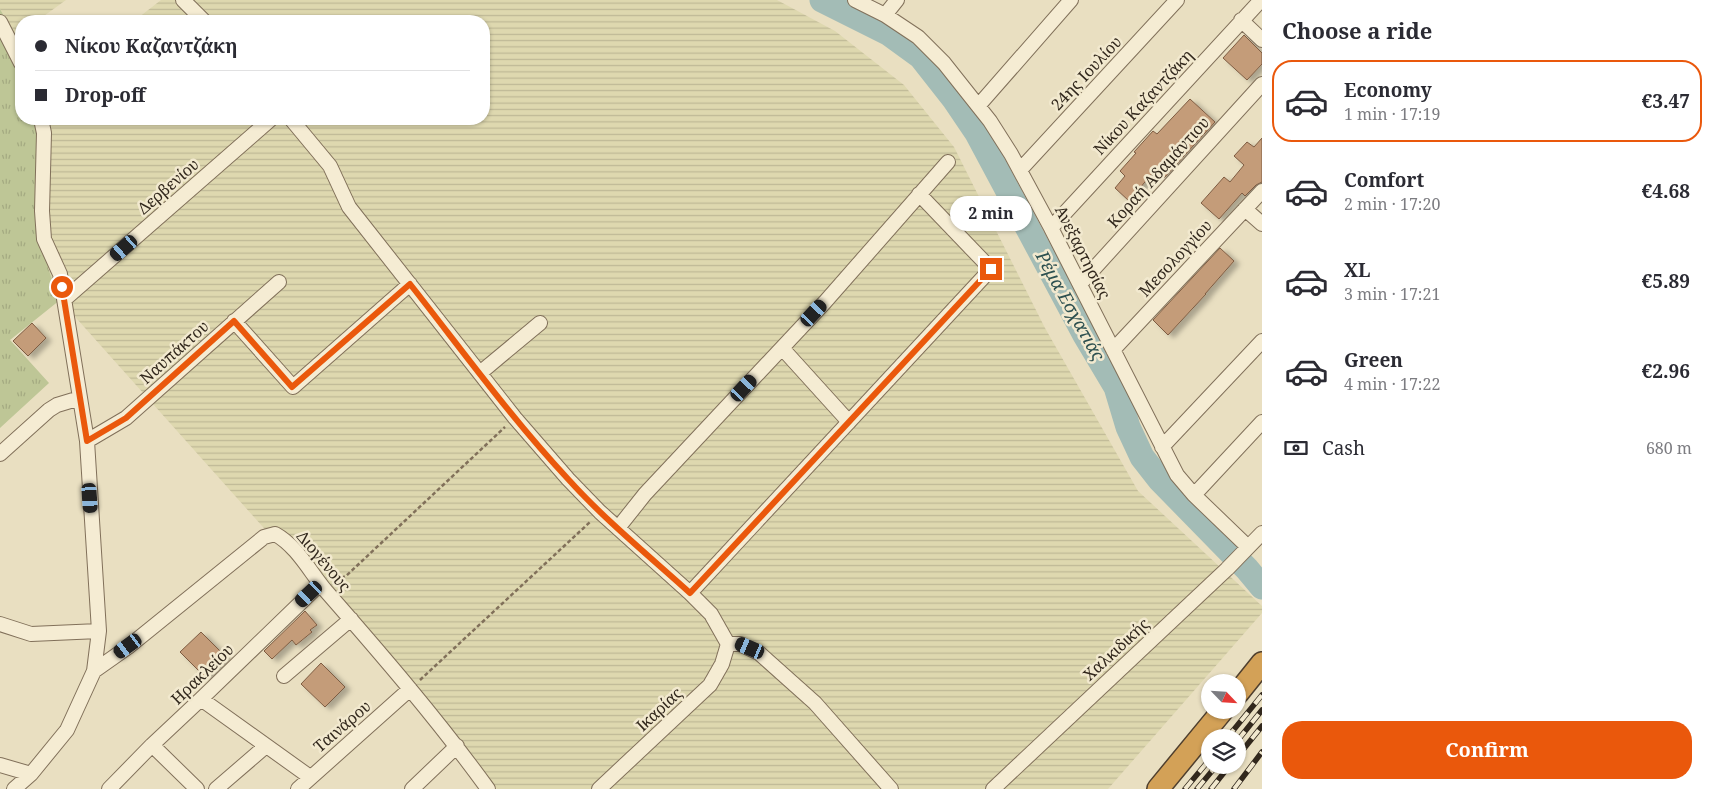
<!DOCTYPE html>
<html lang="en">
<head>
<meta charset="utf-8">
<style>
	:root { --surface:#fff; --page:#f2f2f3; --text:#2b2b33; --muted:#7c7c81; --line:#e1e1e2; --accent:#ea580c }
	body { margin:0; font-family:"Noto Serif",serif; background:var(--page); color:var(--text); height:100vh; display:flex; flex-direction:column; font-size:19px; white-space:nowrap }
	* { box-sizing:border-box; margin:0 }
	p { font-size:16px; color:var(--muted) }
	.icon { flex:none; width:28px; height:28px; fill:none; stroke:currentColor; stroke-width:2; stroke-linecap:round; stroke-linejoin:round }
	.map { position:relative; flex:1; overflow:hidden }
	.side { display:flex; flex-direction:column; background:var(--surface); width:450px }
	.side>* { flex:none }
	.banner { position:absolute; left:15px; top:15px; width:475px; height:110px; border-radius:20px; box-shadow:0 1px 4px #0004; display:grid; align-content:center; height:110px; padding:0 20px; background:var(--surface) }
	.needle { width:32px; rotate:115deg }
	.controls { position:absolute; left:1201px; top:674px; display:grid; gap:10px }
	.controls a { display:grid; place-items:center; width:45px; height:45px; border-radius:50%; background:var(--surface); box-shadow:0 1px 4px #0004; font-size:25px }
	.end { position:absolute; width:22px; height:22px; margin:-11px; border:6px solid #ea580c; background:#fff; box-shadow:0 0 0 2px #fff }
	.from { border-radius:50% }
	.bubble { position:absolute; height:35px; border-radius:18px; background:var(--surface); box-shadow:0 1px 4px #0004; font-size:16px; font-weight:700; line-height:35px; text-align:center }
	.car { position:absolute; width:15px; height:30px; margin:-15px -8px; border-radius:6px; box-shadow:0 0 4px 1px #0007; background:linear-gradient(#222 24%,#8ab4d8 0 40%,#222 0 76%,#8ab4d8 0 86%,#222 0) }
	.banner b { display:flex; align-items:center; gap:18px; height:48px; font-size:19px }
	.banner b+b { border-top:1px solid var(--line) }
	.banner i { width:12px; height:12px; background:var(--text) }
	ul { padding:0; list-style:none }
	li { display:flex; align-items:center; gap:15px; height:82px; margin:0 10px 8px; padding:0 10px; border:2px solid transparent; border-radius:20px }
	li div { flex:1 }
	li b { display:block; font-size:19px }
	li em { font-style:normal; font-weight:700 }
	li.selected { border-color:var(--accent) }
	li>.icon { width:45px; height:45px; stroke-width:1.5 }
	h2 { padding:0 20px; font-size:22px; line-height:60px }
	.pay { display:flex; align-items:center; gap:12px; height:55px; padding:0 20px; font-size:19px }
	.pay p { margin-inline-start:auto }
	.primary-button { display:flex; gap:10px; margin-top:auto; padding:10px 20px }
	.primary-button a { flex:1; height:58px; border-radius:20px; background:var(--accent); color:#fff; font-size:20px; font-weight:700; line-height:58px; text-align:center }
	main { display:flex; flex:1; min-height:0 }
	.map>svg:first-child { display:block }
	.farmland { fill:url(#farmland-rules) }
	.grass { fill:url(#grass-tufts) }
	.lines { fill:none; stroke-linecap:round; stroke-linejoin:round }
	.river { stroke:#a3bcb6; stroke-width:25 }
	.building { fill:#c49c79; stroke:#7e5c42; filter:url(#shadow) }
	.minor-casing { stroke:#81705a; stroke-width:16 }
	.highway-casing { stroke:#4f3f2e; stroke-width:24 }
	.path { stroke:#81705a; stroke-width:2.5; stroke-dasharray:4 2.5; stroke-linecap:butt }
	.minor { stroke:#f5ecd3; stroke-width:14 }
	.highway { stroke:#d3a157; stroke-width:21 }
	.rail-casing { stroke:#32281d; stroke-width:5.5 }
	.rail { stroke:#f2e9cf; stroke-width:4; stroke-dasharray:11; stroke-linecap:butt }
	.route { stroke:#ea580c; stroke-width:6 }
	.labels { text-anchor:middle; stroke-width:5; stroke-linejoin:round; paint-order:stroke }
	.street-label { font-size:16px; fill:#32281d; stroke:#f2e9cf }
	.water-label { font-size:18px; font-style:italic; fill:#2d5050; stroke:#f2e9cf }
</style>
</head>
<body>
<main>
<div class="map">
<svg width="1262" height="789" viewBox="0 0 1262 789">
	<defs>
		<pattern id="farmland-rules" width="6" height="5" patternUnits="userSpaceOnUse" patternTransform="scale(1.25)"><rect width="6" height="5" fill="#ded8af"/><path d="M0 2.5h6" fill="none" stroke="#bfb996"/></pattern>
		<pattern id="grass-tufts" width="24" height="20" patternUnits="userSpaceOnUse" patternTransform="scale(1.25)"><rect width="24" height="20" fill="#bec696"/><path d="M3 7l-1-3M5 7V3M7 7l1-3M15 17l-1-3M17 17v-4M19 17l1-3" fill="none" stroke="#a4aa81"/></pattern>
		<filter id="shadow"><feDropShadow dx="5.5" dy="3" stdDeviation="2.5" flood-color="#0004"/></filter>
	</defs>
	<rect width="100%" height="100%" fill="#e9dfc1"/>
	<path class="farmland" d="M0,0H66L37,21H21V33L16,37L0,9Z
		M161,0H777L835,31L904,85L954,147L1045,328L1138,491L1262,606V613L1108,789H497L60,300L48,268L49,235L44,119H484V21H134Z"/>
	<path class="grass" d="M0,9L16,37L21,49V119H44L49,235L58,255L48,268L60,300L10,340L49,383L0,428Z"/>
	<g class="lines">
		<path class="river" d="M822,0L888,33L921,57L954,99L977,133L1085,335L1116,387L1128,427L1142,457L1160,480L1247,569L1262,587"/>
	</g>
	<path class="building" d="M1244,35L1262,53V64L1247,80L1223,58Z
		M1190,99L1215,122L1164,178L1155,170L1129,201L1115,188L1125,176L1120,171L1136,153L1134,152L1153,131L1157,134Z
		M1262,138V182L1256,185L1245,196L1242,193L1219,219L1201,203L1224,177L1230,182L1244,165L1234,156L1247,142L1254,147Z
		M1220,248L1234,261L1205,294H1206L1168,335L1153,320Z
		M32,323L46,338L28,356L13,341Z
		M305,611L317,625L310,630L312,632L296,645L292,640L272,659L264,651Z
		M201,632L227,658L206,678L180,652Z
		M321,663L345,687L325,707L301,684Z"/>
	<g class="lines">
		<g class="minor-casing">
			<path id="minor" d="M183,0L204,21
				M855,0L885,15L918,37L944,63L990,121L1011,154L1051,228L1177,475L1194,495L1248,547
				M885,15L897,0
				M1241,20L1262,40
				M0,22L21,63
				M979,105L1071,0
				M291,119L330,166L349,207L515,418L568,479L600,512L690,593L711,614L728,644H740L759,653L815,703L891,789
				M1020,170L1177,0
				M1245,209L1262,224
				M1051,228L1261,0
				M1080,284L1262,84
				M65,299L271,119
				M234,321L293,387L410,284
				M782,348L849,422
				M1113,350L1262,191
				M480,373L540,323
				M87,441L126,418L279,282
				M1162,447L1262,341
				M0,454L49,410L57,405L80,398
				M1194,495L1262,422
				M618,528L645,494L825,302L948,162
				M690,593L991,269L919,194
				M0,624L31,634L99,631
				M94,671L128,647L264,537L275,534C297,546 310,572 326,591C382,655 438,720 488,789
				M284,676L351,619
				M201,699L310,777
				M152,745L197,789
				M0,765L31,774
				M14,789L31,774L67,730L94,671L99,631L87,441L60,274L44,239L42,211L44,133L41,119
				M109,789L152,745L201,699L320,584
				M216,789L266,746
				M298,789L410,689
				M412,789L457,746
				M599,789L710,685L722,664L728,644
				M993,789L1227,569L1262,533"/>
		</g>
		<g class="highway-casing">
			<path id="highway" d="M1238,693L1262,663
				M1158,789L1223,710"/>
		</g>
		<path class="path" d="M335,580L346,576L505,427
			M420,680L590,522"/>
		<use href="#minor" class="minor"/>
		<use href="#highway" class="highway"/>
		<g class="rail-casing">
			<path id="rail" d="M1227,738L1262,695
				M1238,740L1262,710
				M1238,756L1262,726
				M1185,789L1210,759
				M1197,789L1217,765
				M1211,789L1230,765
				M1234,789L1262,752"/>
		</g>
		<use href="#rail" class="rail"/>
	</g>
	<g class="lines">
		<path class="route" d="M62,287L87,441L126,418L234,321L292,387L410,284C462,350 511,418 568,479C605,520 649,556 690,593L991,269"/>
	</g>
	<g class="labels">
		<g class="street-label">
			<text transform="translate(1086 73) rotate(-47)" y="6">24ης Ιουλίου</text>
			<text transform="translate(1143 102) rotate(-47)" y="6">Νίκου Καζαντζάκη</text>
			<text transform="translate(1158 172) rotate(-48)" y="6">Κοραή Αδαμάντιου</text>
			<text transform="translate(168 186) rotate(-41)" y="6">Δερβενίου</text>
			<text transform="translate(1083 252) rotate(63)" y="6">Ανεξαρτησίας</text>
			<text transform="translate(1175 258) rotate(-47)" y="6">Μεσολογγίου</text>
			<text transform="translate(174 352) rotate(-42)" y="6">Ναυπάκτου</text>
			<text transform="translate(324 561) rotate(50)" y="6">Διογένους</text>
			<text transform="translate(1116 649) rotate(-43)" y="6">Χαλκιδικής</text>
			<text transform="translate(202 674) rotate(-44)" y="6">Ηρακλείου</text>
			<text transform="translate(659 709) rotate(-43)" y="6">Ικαρίας</text>
			<text transform="translate(342 726) rotate(-41)" y="6">Ταινάρου</text>
		</g>
		<g class="water-label">
			<text transform="translate(1070 306) rotate(61)" y="6">Ρέμα Εσχατιάς</text>
		</g>
	</g>
</svg>
<div class="controls">
<a><svg class="needle" viewBox="-14 -14 28 28"><path d="M0-13l5 13h-10z" fill="#e53935"/><path d="M0 13l5-13h-10z" fill="#7c7c81"/></svg></a>
<a><svg class="icon" aria-label="layers" viewBox="0 0 24 24"><path d="M12 4l9 5-9 5-9-5zM3 14l9 5 9-5"/></svg></a>
</div>
<i class="end from" style="left:62px;top:287px"></i>
<i class="end" style="left:991px;top:269px"></i>
<div class="bubble" style="left:950px;top:196px;width:82px">2 min</div>
<i class="car" style="left:124px;top:248px;rotate:229deg"></i>
<i class="car" style="left:814px;top:313px;rotate:43deg"></i>
<i class="car" style="left:744px;top:388px;rotate:43deg"></i>
<i class="car" style="left:90px;top:498px;rotate:176deg"></i>
<i class="car" style="left:309px;top:594px;rotate:227deg"></i>
<i class="car" style="left:128px;top:646px;rotate:234deg"></i>
<i class="car" style="left:750px;top:648px;rotate:293deg"></i>
<div class="banner">
<b><i class="from"></i>Νίκου Καζαντζάκη</b>
<b><i></i>Drop-off</b>
</div>
</div>
<section class="side">
<h2>Choose a ride</h2>
<ul>
<li class="selected"><svg class="icon" aria-label="car" viewBox="0 0 24 24"><path d="M5 17H2v-5l4-1 3-4h7l3 4 3 1v5h-3M9 17h6M6 11h13"/><circle cx="7" cy="17" r="2"/><circle cx="17" cy="17" r="2"/></svg><div><b>Economy</b><p>1 min · 17:19</p></div><em>€3.47</em></li>
<li><svg class="icon" aria-label="car" viewBox="0 0 24 24"><path d="M5 17H2v-5l4-1 3-4h7l3 4 3 1v5h-3M9 17h6M6 11h13"/><circle cx="7" cy="17" r="2"/><circle cx="17" cy="17" r="2"/></svg><div><b>Comfort</b><p>2 min · 17:20</p></div><em>€4.68</em></li>
<li><svg class="icon" aria-label="car" viewBox="0 0 24 24"><path d="M5 17H2v-5l4-1 3-4h7l3 4 3 1v5h-3M9 17h6M6 11h13"/><circle cx="7" cy="17" r="2"/><circle cx="17" cy="17" r="2"/></svg><div><b>XL</b><p>3 min · 17:21</p></div><em>€5.89</em></li>
<li><svg class="icon" aria-label="car" viewBox="0 0 24 24"><path d="M5 17H2v-5l4-1 3-4h7l3 4 3 1v5h-3M9 17h6M6 11h13"/><circle cx="7" cy="17" r="2"/><circle cx="17" cy="17" r="2"/></svg><div><b>Green</b><p>4 min · 17:22</p></div><em>€2.96</em></li>
</ul>
<div class="pay"><svg class="icon" aria-label="cash" viewBox="0 0 24 24"><path d="M3 7h18v10H3z"/><circle cx="12" cy="12" r="2"/></svg>Cash<p>680 m</p></div>
<div class="primary-button"><a>Confirm</a></div>
</section>
</main>
</body>
</html>
